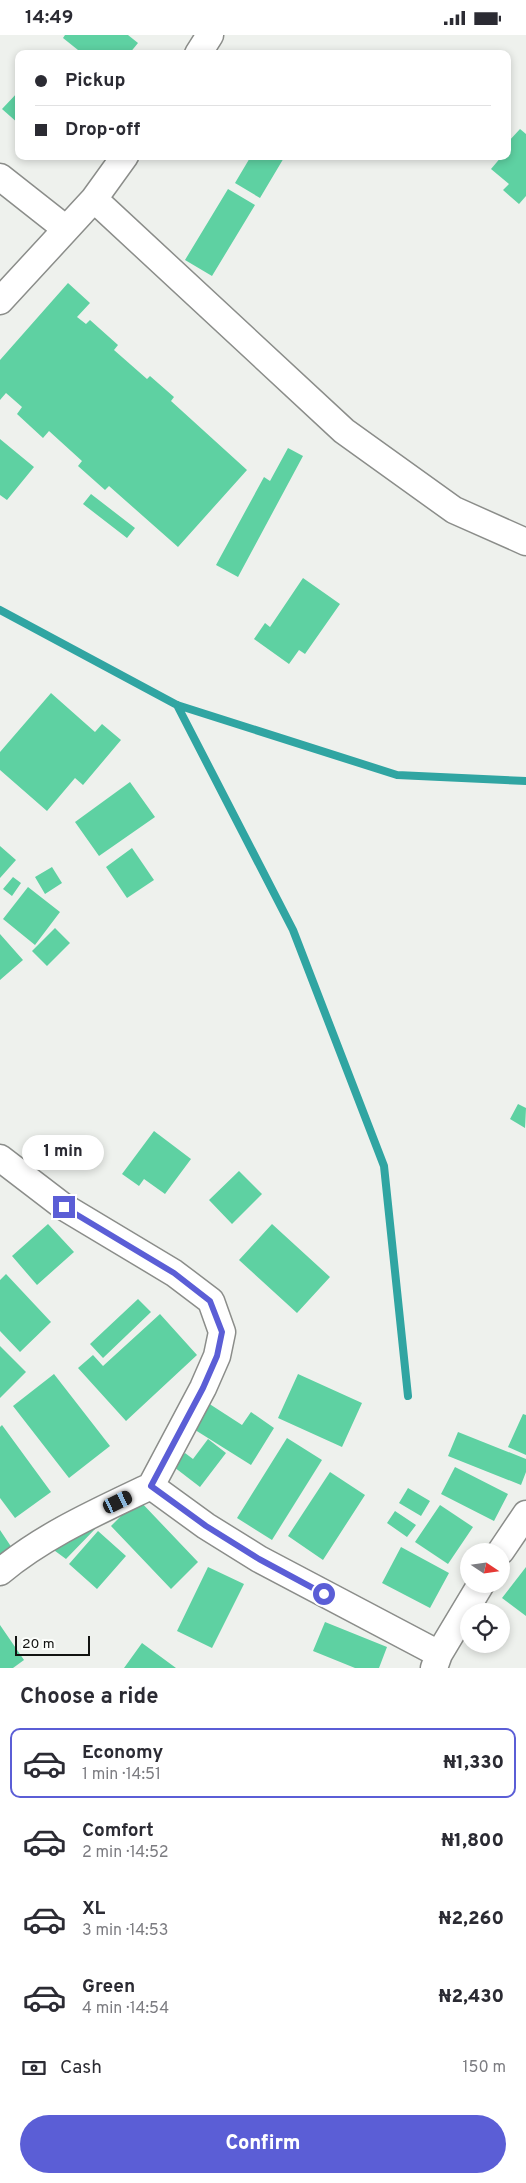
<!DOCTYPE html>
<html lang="en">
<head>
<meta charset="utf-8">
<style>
	:root { --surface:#fff; --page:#f7f7f7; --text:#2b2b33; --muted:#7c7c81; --line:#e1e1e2; --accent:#5b5ed6 }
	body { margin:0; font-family:Overpass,sans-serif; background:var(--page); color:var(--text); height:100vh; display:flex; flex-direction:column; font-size:19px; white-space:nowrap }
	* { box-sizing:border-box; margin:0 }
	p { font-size:16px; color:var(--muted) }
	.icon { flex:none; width:28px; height:28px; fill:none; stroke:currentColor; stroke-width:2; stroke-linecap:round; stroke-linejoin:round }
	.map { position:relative; height:1633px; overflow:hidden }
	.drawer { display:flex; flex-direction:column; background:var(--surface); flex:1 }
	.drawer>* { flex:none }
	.banner { position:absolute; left:15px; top:15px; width:496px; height:110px; border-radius:10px; box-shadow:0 2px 8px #0003; display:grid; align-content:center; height:110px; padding:0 20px; background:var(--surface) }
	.needle { width:32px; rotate:103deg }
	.controls { position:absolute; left:460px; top:1508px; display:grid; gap:10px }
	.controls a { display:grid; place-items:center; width:50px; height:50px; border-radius:50%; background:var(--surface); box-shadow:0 2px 8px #0003; font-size:25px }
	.scale { position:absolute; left:15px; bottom:12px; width:75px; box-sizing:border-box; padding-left:5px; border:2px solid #121311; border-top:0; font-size:14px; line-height:18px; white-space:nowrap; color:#121311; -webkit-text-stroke:4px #fcfefb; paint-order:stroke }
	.end { position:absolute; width:22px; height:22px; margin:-11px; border:6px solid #5b5ed6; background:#fff; box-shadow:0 0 0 2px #fff }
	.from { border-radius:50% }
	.bubble { position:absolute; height:35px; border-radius:18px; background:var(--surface); box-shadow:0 2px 8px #0003; font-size:16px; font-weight:800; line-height:35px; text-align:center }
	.car { position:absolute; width:15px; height:30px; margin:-15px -8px; border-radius:6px; box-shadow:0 0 4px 1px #0007; background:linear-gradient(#222 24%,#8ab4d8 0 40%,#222 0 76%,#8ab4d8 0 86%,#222 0) }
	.banner b { display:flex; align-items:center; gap:18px; height:48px; font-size:19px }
	.banner b+b { border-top:1px solid var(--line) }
	.banner i { width:12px; height:12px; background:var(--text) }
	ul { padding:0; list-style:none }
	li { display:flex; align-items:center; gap:15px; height:70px; margin:0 10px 8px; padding:0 10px; border:2px solid transparent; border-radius:10px }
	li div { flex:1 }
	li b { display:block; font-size:19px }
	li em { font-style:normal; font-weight:800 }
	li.selected { border-color:var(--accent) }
	li>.icon { width:45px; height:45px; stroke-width:1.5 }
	h2 { padding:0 20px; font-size:22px; line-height:60px }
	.pay { display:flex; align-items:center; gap:12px; height:55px; padding:0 20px; font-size:19px }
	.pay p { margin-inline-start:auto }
	.button { display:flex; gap:10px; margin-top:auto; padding:10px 20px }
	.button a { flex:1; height:58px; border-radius:30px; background:var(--accent); color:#fff; font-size:20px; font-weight:800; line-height:58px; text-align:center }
	.status { display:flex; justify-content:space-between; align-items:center; height:35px; padding:0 25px; background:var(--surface); direction:ltr }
	.status svg { height:14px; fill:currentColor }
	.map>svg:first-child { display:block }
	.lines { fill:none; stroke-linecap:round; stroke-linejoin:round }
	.stream { stroke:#30a5a2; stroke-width:8 }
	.building { fill:#5ed1a2 }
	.minor-casing { stroke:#8b8d8a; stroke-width:29 }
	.minor { stroke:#fff; stroke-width:26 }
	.route { stroke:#5b5ed6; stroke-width:6 }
</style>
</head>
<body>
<div class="status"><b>14:49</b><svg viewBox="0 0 49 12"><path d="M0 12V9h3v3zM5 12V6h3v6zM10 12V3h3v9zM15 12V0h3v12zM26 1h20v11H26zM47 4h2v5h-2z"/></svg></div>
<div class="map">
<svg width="526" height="1633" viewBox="0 0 526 1633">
	<rect width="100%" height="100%" fill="#eef1ed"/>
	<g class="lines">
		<path class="stream" d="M0,575L177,670L397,740L526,746
			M177,670L293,895L384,1131L408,1361"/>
	</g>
	<path class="building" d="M65,0H128L138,8L129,19H83L63,3Z
		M19,56V89L2,74Z
		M520,94L526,99V161L519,169L503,155L509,149L491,134L502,121H508V107Z
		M251,121H285L260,163L235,148Z
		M228,154L255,170L212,241L185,225Z
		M68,248L90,268L77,282L86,289L90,285L118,310L114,315L147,344L150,341L174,362L171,366L247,435L178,512L109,451L105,455L78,431L82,426L49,396L43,403L17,379L22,372L6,358L0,365V325Z
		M0,404L34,432L7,465L0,460Z
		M288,413L303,421L238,542L216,530L264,442L270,446Z
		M91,459L135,493L127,503L83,469Z
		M303,543L340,569L305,619L299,615L289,629L254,604L265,588L270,592Z
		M51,658L95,697L102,689L121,705L83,750L75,743L47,776L0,735V717Z
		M130,747L155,782L99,821L75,787Z
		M0,811L16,825L0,843Z
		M132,813L154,845L127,863L106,832Z
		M52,832L62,848L45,859L35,842Z
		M13,842L21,848L12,861L3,854Z
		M28,852L60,877L35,910L3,884Z
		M55,893L70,908L47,931L32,916Z
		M0,899L23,925L0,945Z
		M518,1069L526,1073L525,1093L510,1084Z
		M154,1096L191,1124L165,1159L144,1144L139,1151L122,1139Z
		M239,1136L262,1159L232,1189L209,1165Z
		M48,1189L74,1217L37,1250L12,1221Z
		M272,1189L330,1242L297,1278L239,1225Z
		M6,1239L51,1287L20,1317L0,1296V1245Z
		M138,1264L151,1277L103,1323L90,1309Z
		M160,1279L197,1320L126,1386L78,1333L93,1320L103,1331Z
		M0,1311L26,1337L0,1363Z
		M54,1339L110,1411L69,1443L13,1371Z
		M298,1339L362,1368L342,1412L278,1383Z
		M208,1368L242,1390L251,1377L274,1393L251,1430L192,1393Z
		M523,1379L526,1380V1420L508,1412Z
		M2,1390L51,1457L15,1483L0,1463V1392Z
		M458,1397L526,1424V1437L521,1450L448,1421Z
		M287,1403L322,1425L272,1505L237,1483Z
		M208,1404L226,1418L200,1452L174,1432L185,1418L193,1424Z
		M455,1432L508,1459L494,1486L441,1459Z
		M330,1437L365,1460L323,1525L288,1501Z
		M408,1453L430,1466L421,1481L399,1468Z
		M138,1464L198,1527L171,1554L111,1491Z
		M440,1470L473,1492L448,1529L415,1507Z
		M395,1476L416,1490L407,1502L387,1488Z
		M93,1491L96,1493L66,1524L51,1513Z
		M0,1495L12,1513L0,1521Z
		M98,1496L126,1521L97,1554L69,1529Z
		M401,1512L449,1538L430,1573L382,1548Z
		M208,1532L244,1549L212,1613L177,1596Z
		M526,1532V1581L502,1563Z
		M325,1587L387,1612L379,1633H355L313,1616Z
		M0,1590L24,1625L13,1633H0Z
		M142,1608L176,1633H124Z"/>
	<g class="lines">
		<g class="minor-casing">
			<path id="minor" d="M198,19L210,0
				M0,142L66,194
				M94,164L344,396L454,475L526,507
				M0,266L94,164L125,121
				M0,1123L64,1172L174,1238L211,1266L222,1297L217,1321L203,1353L151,1451L206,1491L259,1524L439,1619
				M501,1516L526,1479
				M0,1537C44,1500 99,1476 151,1451
				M434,1633L439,1619L481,1549"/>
		</g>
		<use href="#minor" class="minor"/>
	</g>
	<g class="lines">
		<path class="route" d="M64,1172L174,1238L210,1266L222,1297L217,1321L203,1353L151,1451L206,1491L259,1524L324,1559"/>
	</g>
</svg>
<div class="controls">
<a><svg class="needle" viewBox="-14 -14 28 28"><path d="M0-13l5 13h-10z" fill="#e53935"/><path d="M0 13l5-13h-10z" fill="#7c7c81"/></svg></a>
<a><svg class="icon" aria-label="locate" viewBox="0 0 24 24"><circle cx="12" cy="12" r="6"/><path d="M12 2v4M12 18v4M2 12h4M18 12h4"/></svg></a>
</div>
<div class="scale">20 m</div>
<i class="end from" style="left:324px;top:1559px"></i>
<i class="end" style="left:64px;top:1172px"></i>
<div class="bubble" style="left:22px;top:1100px;width:82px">1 min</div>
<i class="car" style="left:118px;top:1467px;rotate:64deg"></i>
<div class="banner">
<b><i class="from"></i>Pickup</b>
<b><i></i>Drop-off</b>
</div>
</div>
<section class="drawer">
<h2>Choose a ride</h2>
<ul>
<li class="selected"><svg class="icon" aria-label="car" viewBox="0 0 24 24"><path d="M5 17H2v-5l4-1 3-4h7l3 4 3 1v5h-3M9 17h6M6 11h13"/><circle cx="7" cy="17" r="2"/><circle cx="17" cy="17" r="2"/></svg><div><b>Economy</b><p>1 min · 14:51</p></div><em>₦1,330</em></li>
<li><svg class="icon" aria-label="car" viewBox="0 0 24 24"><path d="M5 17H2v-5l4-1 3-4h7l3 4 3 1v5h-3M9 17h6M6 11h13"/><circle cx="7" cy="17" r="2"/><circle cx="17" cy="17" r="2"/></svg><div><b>Comfort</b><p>2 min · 14:52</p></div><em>₦1,800</em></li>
<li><svg class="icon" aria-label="car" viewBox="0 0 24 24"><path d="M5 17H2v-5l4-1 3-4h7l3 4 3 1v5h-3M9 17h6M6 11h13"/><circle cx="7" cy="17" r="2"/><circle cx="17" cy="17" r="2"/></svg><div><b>XL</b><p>3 min · 14:53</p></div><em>₦2,260</em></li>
<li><svg class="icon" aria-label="car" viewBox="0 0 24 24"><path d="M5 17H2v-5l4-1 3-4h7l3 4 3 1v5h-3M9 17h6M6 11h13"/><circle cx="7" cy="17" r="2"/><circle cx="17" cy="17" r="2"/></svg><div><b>Green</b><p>4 min · 14:54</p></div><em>₦2,430</em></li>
</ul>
<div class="pay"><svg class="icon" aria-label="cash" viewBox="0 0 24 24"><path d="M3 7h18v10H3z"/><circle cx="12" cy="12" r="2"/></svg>Cash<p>150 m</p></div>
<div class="button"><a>Confirm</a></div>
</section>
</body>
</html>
